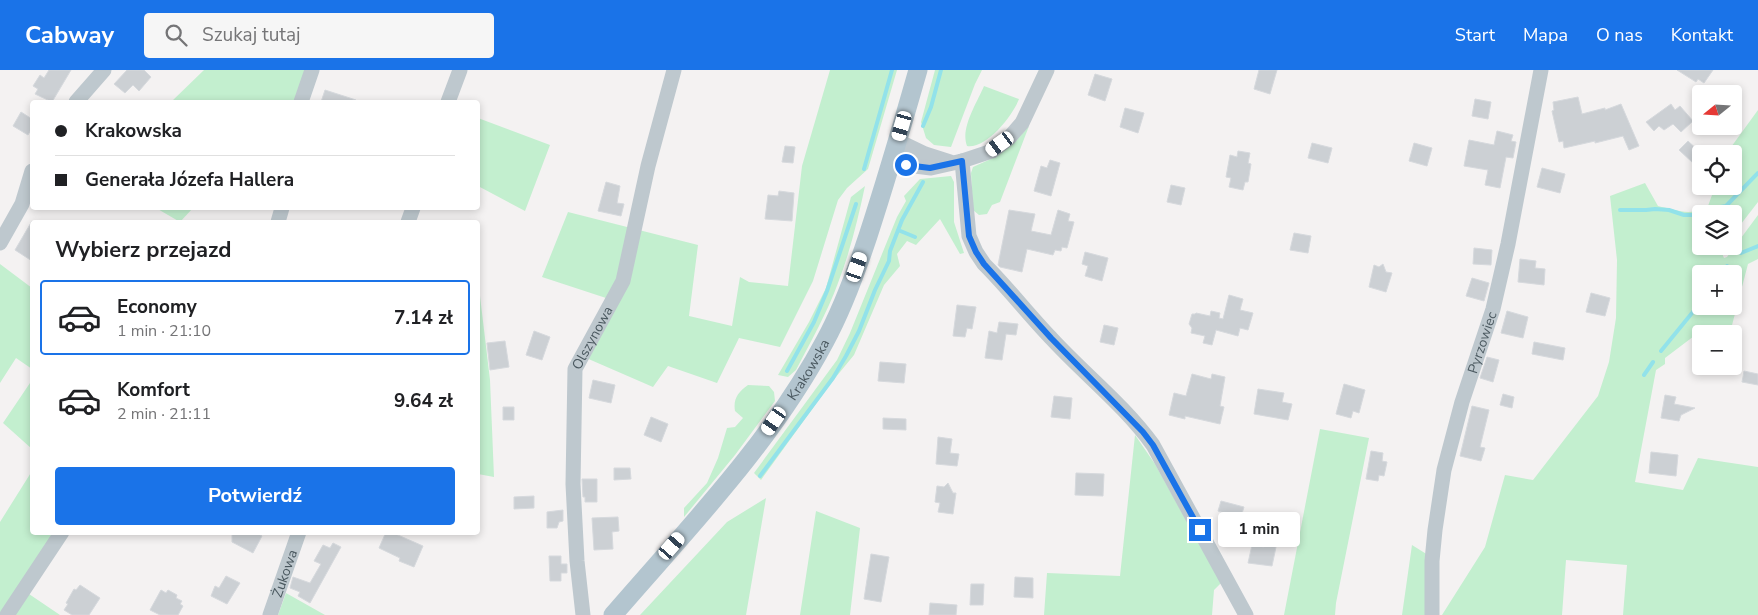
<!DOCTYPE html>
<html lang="pl">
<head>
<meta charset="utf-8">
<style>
	:root { --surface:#fff; --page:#f6f6f6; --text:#202124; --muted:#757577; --line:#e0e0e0; --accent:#1a73e8 }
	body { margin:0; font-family:"Nunito Sans",sans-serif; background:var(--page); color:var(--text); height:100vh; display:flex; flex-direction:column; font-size:19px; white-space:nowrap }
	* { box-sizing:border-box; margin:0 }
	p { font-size:16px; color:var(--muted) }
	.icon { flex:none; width:28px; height:28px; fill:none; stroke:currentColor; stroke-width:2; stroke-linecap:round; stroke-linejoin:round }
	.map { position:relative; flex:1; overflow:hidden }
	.panel { position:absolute; left:30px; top:150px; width:450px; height:315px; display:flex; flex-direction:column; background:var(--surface); border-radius:5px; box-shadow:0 2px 8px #0003 }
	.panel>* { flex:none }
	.hud { position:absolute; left:30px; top:30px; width:450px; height:110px; border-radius:5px; box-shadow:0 2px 8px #0003; display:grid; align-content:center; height:110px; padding:0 25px; background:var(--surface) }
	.needle { width:32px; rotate:252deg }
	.controls { position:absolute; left:1692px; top:15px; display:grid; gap:10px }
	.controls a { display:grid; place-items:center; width:50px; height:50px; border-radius:5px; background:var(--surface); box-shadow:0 2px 8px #0003; font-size:25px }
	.end { position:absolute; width:22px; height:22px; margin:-11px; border:6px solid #1a73e8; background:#fff; box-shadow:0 0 0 2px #fff }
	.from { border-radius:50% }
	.bubble { position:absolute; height:35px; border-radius:5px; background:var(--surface); box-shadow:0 2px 8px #0003; font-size:16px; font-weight:700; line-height:35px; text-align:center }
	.car { position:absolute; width:15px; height:30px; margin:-15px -8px; border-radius:6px; box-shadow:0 0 4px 1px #0007; background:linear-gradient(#fff 24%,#345 0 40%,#fff 0 76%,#345 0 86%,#fff 0) }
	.hud b { display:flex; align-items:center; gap:18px; height:48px; font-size:19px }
	.hud b+b { border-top:1px solid var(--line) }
	.hud i { width:12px; height:12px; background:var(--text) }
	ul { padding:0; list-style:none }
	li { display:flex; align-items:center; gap:15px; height:75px; margin:0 10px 8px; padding:0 15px; border:2px solid transparent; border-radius:5px }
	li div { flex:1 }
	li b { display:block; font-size:19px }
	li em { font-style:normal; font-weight:700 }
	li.selected { border-color:var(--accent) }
	li>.icon { width:45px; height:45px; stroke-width:1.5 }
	h2 { padding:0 25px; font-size:22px; line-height:60px }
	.button { display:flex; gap:10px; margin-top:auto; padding:10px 25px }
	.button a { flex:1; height:58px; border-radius:5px; background:var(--accent); color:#fff; font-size:20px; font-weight:700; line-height:58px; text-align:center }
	header { display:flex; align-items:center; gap:30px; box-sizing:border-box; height:70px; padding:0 25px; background:var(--accent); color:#fff }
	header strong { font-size:24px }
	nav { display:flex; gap:28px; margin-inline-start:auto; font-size:18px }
	.search { width:350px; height:45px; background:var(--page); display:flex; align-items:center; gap:12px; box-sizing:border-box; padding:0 18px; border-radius:5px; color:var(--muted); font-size:19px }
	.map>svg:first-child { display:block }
	.green { fill:#c3efcf; fill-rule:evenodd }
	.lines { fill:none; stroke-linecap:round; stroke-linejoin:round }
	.stream { stroke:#92e2ea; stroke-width:4 }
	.building { fill:#ccd0d4; stroke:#d6d9dd }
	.minor { stroke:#bec8ce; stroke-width:15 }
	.major { stroke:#b3c5cf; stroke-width:19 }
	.route { stroke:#1a73e8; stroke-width:6 }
	.labels { text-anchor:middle; stroke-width:4.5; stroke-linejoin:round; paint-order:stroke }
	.street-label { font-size:14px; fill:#4a585f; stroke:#fff }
</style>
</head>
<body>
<header>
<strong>Cabway</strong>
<div class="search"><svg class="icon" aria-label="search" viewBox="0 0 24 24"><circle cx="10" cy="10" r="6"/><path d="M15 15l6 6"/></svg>Szukaj tutaj</div>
<nav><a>Start</a><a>Mapa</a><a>O nas</a><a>Kontakt</a></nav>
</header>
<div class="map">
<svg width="1758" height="545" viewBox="0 0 1758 545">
	<rect width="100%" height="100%" fill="#f4f2f2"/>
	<path class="green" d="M204,0H305L296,32H171Z
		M830,0H897L868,99L847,118L838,130L813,211L780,277L739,268L717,313L668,296L653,317L577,284L606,228L542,207L568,142L698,175L689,246L732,256L740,207L749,212L788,216L802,96Z
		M935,0H982L975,14L951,77L934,75L926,68L921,52Z
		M984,16L1019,29C1013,45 987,79 967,76C960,58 977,33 984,16Z
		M1758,40V132L1734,163V144H1710L1708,136L1712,125L1721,116H1734V84H1726Z
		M478,48L550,75L525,141L478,116Z
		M1029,56L1000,132L992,135L987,144L979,145L973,140L971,103L973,97L993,88L1016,71Z
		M951,106L954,112V152L964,183L960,184L940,149L916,175L907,171L897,184L900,196L884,215L854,285L831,313L761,410L754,403L837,290L850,263L897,147L906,131L904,126L920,109Z
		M1645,113L1658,136C1672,139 1686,145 1701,140L1702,144L1701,176H1719L1724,188L1727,187L1758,145V189L1748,194L1731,259L1721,257L1712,263L1706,257L1665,288V294L1656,300L1635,412L1683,420L1698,388L1758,397V545H1623L1627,495L1566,490L1562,545H1442L1485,477L1505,405L1533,410L1598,326L1609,292L1616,248L1617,190L1610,126ZM1701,204H1734V236H1701Z
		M865,116C858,149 850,182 838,213C827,243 811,271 796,300L788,307L778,305L809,252L826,218L851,127Z
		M156,138H193L180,152Z
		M0,194L32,218V299L16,288L0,313Z
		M478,220L480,226L490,310L494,407L478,404Z
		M32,310V379L3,353Z
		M748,315L769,316L774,322L775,331L735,385L684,447V438L707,413L718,388L727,358L735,357L743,348L735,341C733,329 738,322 748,315Z
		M1320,359L1369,368L1336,533L1335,545H1284Z
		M1135,365L1155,394L1221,513L1214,520L1212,545H1044L1047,503L1120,506Z
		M32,401V462L56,463L0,545V452Z
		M766,428L746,545H640L727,452Z
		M816,441L860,458L850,545H800Z
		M1412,475L1428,485L1427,545H1402Z
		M286,523L325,545H278Z
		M29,524L60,545H14Z"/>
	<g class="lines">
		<path class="stream" d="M923,56L931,37L941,0
			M864,99L892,0
			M1710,139L1726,136L1758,103
			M1620,140H1646L1655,139L1669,140L1684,145H1699
			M898,160L915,167
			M1741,183L1758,176
			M1722,204L1727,196
			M1661,281L1701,232
			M787,301L814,252L827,221L856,134
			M1644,305L1653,292
			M760,406L833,308L846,286L859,261L875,220L889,191L890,181L902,150L923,112"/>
	</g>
	<path class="building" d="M49,0H71L52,32L35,24L38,19L33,16L40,5L44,8Z
		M127,0H144L151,7L139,21L133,15L125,23L114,14Z
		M1259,0H1277L1270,24L1254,19Z
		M1677,0H1713L1704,13L1698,9L1696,12Z
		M1095,4L1112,9L1105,31L1088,25Z
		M325,20L356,30V32H321Z
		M1578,27L1582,44L1605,38V40L1621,34L1639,76L1629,80L1623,66L1595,73V71L1564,78L1563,71L1559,72L1552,41L1554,40L1553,32Z
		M1475,29L1491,32L1488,49L1472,46Z
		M1671,34L1675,40L1680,36L1693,51L1681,62L1673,54L1664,60L1659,56L1654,61L1646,52Z
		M1125,38L1144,43L1138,63L1120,57Z
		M21,42L32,49V58L28,65L13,56Z
		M1497,61L1513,65L1511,71L1516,72L1513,88L1506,87L1500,118L1485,115L1488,100L1464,96L1469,70L1494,75Z
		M1688,71L1702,84L1693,93L1679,80Z
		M1312,73L1332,78L1328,93L1308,88Z
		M1414,73L1432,78L1427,96L1409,91Z
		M785,76L795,77L793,93L782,92Z
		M1238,81L1250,83L1248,93L1251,94L1248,112H1245L1243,120L1229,117L1231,108L1226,107L1230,85L1237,87Z
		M1050,90L1060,93L1051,126L1034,121L1041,96L1047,98Z
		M1542,98L1565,104L1560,123L1537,117Z
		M606,112L620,116L617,133L624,134L621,146L598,141Z
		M1171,115L1185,118L1181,135L1167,132Z
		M779,121L794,123L792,151L765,149L768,125L778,126Z
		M1009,140L1035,144L1031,161L1051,165L1058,140L1070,144L1068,151L1074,152L1067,178L1062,177L1061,181L1055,180L1053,185L1027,179L1022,202L1000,197L998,195Z
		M32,151V191L15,180Z
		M1294,163L1311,166L1308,183L1290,180Z
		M1474,178L1492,180L1491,195L1473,194Z
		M1085,182L1108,188L1102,211L1085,206L1088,196L1082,194Z
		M1520,189L1536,191L1535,198L1545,199L1544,215L1518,212Z
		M1383,194L1386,202L1392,203L1386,222L1369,217L1374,195L1379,197Z
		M1472,208L1489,213L1484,231L1466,226Z
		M1591,223L1610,228L1605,246L1586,242Z
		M1229,225L1243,229L1240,240L1253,243L1248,260L1240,258L1238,266L1216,260L1212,275L1203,273L1205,266L1191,263L1192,258L1189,254L1192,244H1195L1196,243L1210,246L1211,241L1220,243L1219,248L1223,249Z
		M957,235L976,237L972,259L967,258L965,267L953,266Z
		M1507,241L1528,247L1523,268L1501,263Z
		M999,252L1018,254L1016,265L1006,264L1002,290L985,288L989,261L997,263Z
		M1104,255L1118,258L1114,275L1100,272Z
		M534,261L550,267L542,290L526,285Z
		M505,271L509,297L490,300L487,273Z
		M1534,272L1565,278L1563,290L1532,284Z
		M1487,287L1499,290L1493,312L1480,308Z
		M880,292L906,294L904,313L878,311Z
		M1744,301L1758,304V315L1742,312Z
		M1192,304L1211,309L1212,304L1225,307L1220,336L1224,337L1220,354L1185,346V349L1169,345L1174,323L1186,326Z
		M593,310L615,315L611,333L589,328Z
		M1344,314L1365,320L1359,343L1353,341L1351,348L1336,344Z
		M1258,319L1284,323L1282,332L1292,334L1288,350L1254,344Z
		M1503,324L1514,327L1512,338L1500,335Z
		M1665,325L1676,327L1674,334L1695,338L1681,345L1679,351L1661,348Z
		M1054,326L1072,328L1070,349L1051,347Z
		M1472,336L1489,340L1480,377L1485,378L1481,391L1460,386Z
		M503,337H514V350H503Z
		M651,347L668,354L661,372L644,365Z
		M883,348L906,349V360L883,359Z
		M938,367L952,369L950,383L959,384L957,396L936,394Z
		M1371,381L1383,383L1382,391L1387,392L1384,406L1379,405L1378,411L1366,409Z
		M1651,382L1678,385L1676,406L1649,403Z
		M614,398H630L631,409L614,410Z
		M1076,403L1104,404L1103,426L1075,425Z
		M582,409H597V432H585V427H583Z
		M948,413L953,423H956L953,444L938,442L940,433L935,432L937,416L944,417Z
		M534,426V438L514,439V427Z
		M1221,431L1244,437L1238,457L1221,452L1224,443L1218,441Z
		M563,440V451L559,452L557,458H547V442Z
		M618,447L619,461L612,462L613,479L594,480L592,448Z
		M237,462H255L262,466L253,483L232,472V465Z
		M386,462H391L423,476L414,497L399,491L400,488L379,478Z
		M333,473L341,477L310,533L298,526L300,522L290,518L293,507L310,513L321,494L314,491L323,475L330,478Z
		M1252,475L1264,477V475L1276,477L1272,496L1248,493Z
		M871,484L889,487L881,532L864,529Z
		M549,486H561V494H567V503H561V511H550Z
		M226,506L240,513L227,534L211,526L215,516L219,518Z
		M1015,507L1033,508V528L1014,527Z
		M971,514H984L983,535H970Z
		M80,515L100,528L89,545H72L64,540L68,534L66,533L74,519L76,520Z
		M161,520L166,523L168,520L177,525L176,528L182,531L180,534L183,536L178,545H160L150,540Z
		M930,533L957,535L956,545H929Z"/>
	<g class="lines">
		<g class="minor">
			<path d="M76,32L104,0"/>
			<path d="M301,32L312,0"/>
			<path d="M448,32L460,0"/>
			<path d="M898,71L925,84L950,92"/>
			<path d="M962,91L969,166L976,182L984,194C1008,218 1028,244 1051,268C1084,304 1124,335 1153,375L1246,545"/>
			<path d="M891,93L931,98L962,91L992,81L1009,68L1022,53L1047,0"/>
			<path d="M278,152L282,138"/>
			<path d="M408,152L413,138"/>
			<path d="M0,173L22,134L32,101"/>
			<path d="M7,545L62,462"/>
			<path id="s1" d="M270,545L299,462"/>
			<path id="s2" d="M583,545L577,491L573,414L575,299L623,211L648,96L674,0"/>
			<path id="s3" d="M1432,545V491L1435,460L1444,400L1462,332L1493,239L1508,174L1541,0"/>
		</g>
		<path class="major" id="s4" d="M613,545C688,458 771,373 825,271C843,238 856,202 868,166C886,111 902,56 918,0"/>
	</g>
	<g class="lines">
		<path class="route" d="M906,95L930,98L962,91L969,166L976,182L984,194L1051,268L1143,362L1153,375L1200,460"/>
	</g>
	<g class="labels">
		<g class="street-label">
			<text dy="5" stroke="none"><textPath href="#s2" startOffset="282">Olszynowa</textPath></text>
			<text dy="5" stroke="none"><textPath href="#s3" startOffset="279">Pyrzowiec</textPath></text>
			<text dy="5" stroke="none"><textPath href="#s4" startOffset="314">Krakowska</textPath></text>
			<text dy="5" stroke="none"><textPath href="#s1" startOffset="44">Żukowa</textPath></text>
		</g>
	</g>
</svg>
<div class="controls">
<a><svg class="needle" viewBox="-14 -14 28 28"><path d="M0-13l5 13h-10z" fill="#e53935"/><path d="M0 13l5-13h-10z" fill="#757577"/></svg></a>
<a><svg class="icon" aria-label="locate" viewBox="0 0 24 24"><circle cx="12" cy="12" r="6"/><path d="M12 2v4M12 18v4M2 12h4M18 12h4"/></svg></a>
<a><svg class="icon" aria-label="layers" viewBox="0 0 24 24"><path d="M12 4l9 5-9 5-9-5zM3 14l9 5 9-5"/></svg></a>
<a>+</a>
<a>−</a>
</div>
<i class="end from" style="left:906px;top:95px"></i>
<i class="end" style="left:1200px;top:460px"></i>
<div class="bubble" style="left:1218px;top:442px;width:82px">1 min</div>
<i class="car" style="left:902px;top:56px;rotate:196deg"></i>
<i class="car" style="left:1000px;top:74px;rotate:234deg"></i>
<i class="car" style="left:857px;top:197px;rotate:19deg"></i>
<i class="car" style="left:774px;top:351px;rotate:215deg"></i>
<i class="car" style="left:672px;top:476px;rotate:41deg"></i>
<div class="hud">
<b><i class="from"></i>Krakowska</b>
<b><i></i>Generała Józefa Hallera</b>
</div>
<section class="panel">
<h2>Wybierz przejazd</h2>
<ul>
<li class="selected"><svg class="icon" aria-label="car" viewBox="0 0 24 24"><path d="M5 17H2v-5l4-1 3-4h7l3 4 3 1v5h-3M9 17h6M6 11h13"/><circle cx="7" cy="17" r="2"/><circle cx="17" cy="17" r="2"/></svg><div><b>Economy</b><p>1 min · 21:10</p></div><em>7.14 zł</em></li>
<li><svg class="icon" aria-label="car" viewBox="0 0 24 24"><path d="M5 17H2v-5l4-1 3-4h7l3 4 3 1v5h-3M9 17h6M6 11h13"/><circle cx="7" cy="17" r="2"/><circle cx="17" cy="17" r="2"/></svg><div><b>Komfort</b><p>2 min · 21:11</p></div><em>9.64 zł</em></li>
</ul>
<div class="button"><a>Potwierdź</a></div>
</section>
</div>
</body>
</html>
